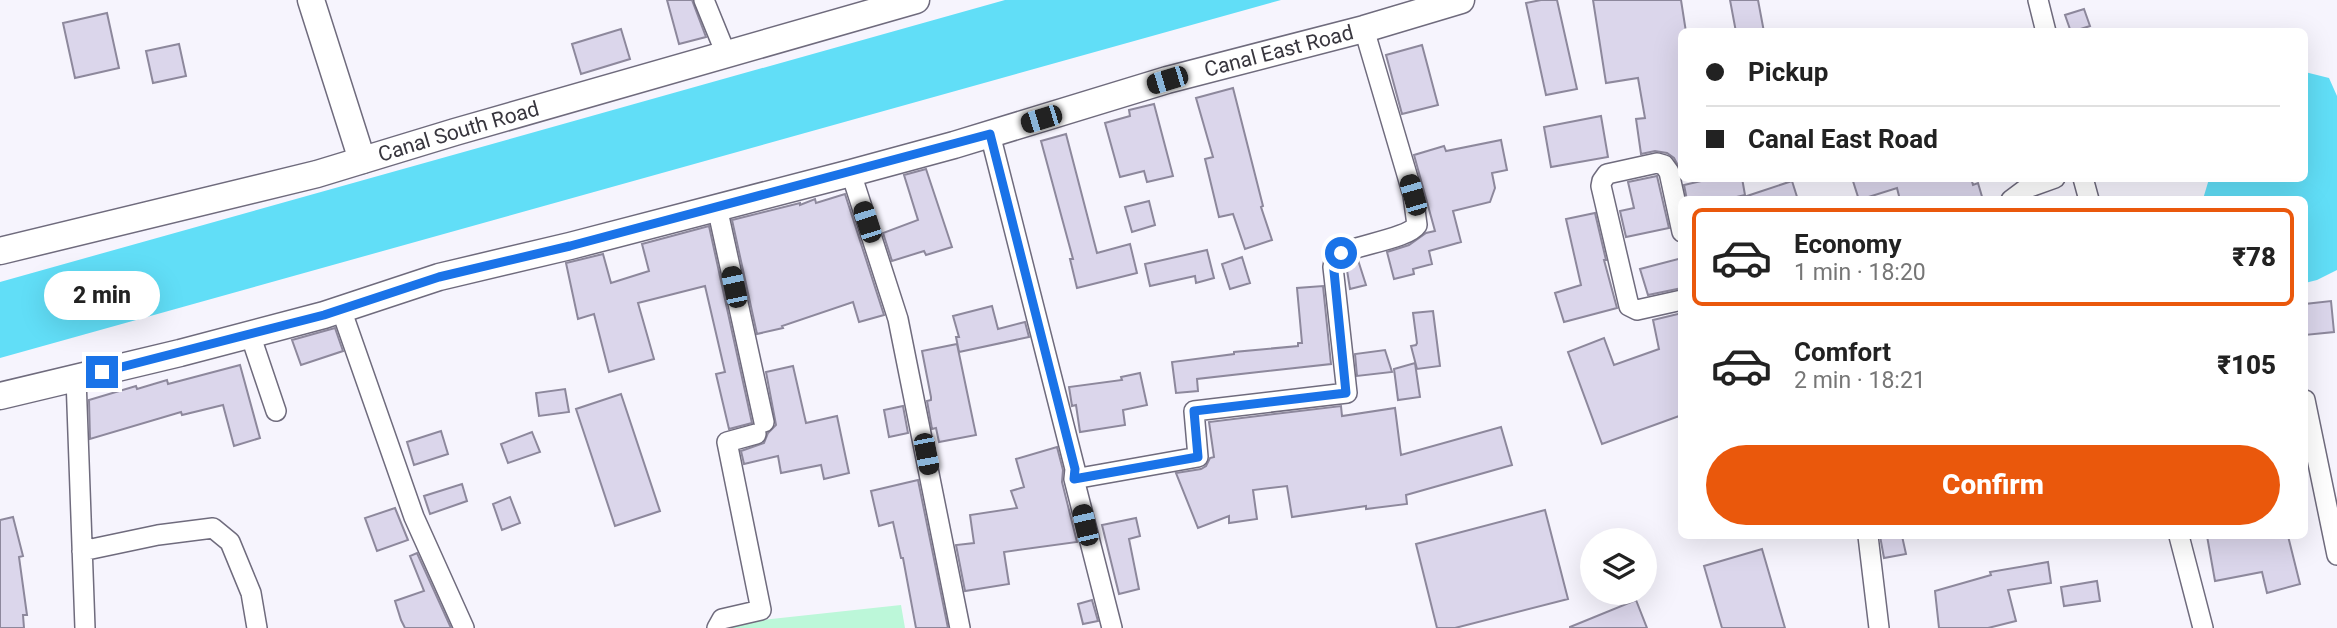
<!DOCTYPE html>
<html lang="en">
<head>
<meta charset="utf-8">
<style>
	:root { --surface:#fff; --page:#f6f6f6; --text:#222; --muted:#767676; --line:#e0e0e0; --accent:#ea580c }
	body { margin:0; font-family:Roboto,sans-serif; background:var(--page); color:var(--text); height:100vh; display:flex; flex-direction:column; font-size:26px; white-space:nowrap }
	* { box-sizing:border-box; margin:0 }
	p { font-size:23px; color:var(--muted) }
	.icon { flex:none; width:38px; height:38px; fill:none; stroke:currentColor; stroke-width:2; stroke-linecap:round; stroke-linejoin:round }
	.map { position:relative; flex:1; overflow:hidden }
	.side { position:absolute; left:1678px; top:196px; width:630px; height:343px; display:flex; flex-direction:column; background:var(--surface); border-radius:10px; box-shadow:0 7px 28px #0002 }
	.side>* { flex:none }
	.top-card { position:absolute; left:1678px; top:28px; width:630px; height:154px; border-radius:10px; box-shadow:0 7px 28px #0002; display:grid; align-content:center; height:154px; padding:0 28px; background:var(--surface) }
	.fabs { position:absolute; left:1580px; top:528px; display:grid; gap:14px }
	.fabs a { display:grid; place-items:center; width:77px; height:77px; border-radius:50%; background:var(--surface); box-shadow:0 7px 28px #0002; font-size:35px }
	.end { position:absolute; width:32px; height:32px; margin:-16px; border:9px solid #1a73e8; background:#fff; box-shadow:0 0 0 4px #fff }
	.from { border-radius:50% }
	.bubble { position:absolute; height:49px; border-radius:24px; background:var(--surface); box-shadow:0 7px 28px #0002; font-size:23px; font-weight:800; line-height:49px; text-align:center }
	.car { position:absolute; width:21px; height:42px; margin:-21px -10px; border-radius:9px; box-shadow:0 0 5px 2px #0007; background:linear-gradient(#222 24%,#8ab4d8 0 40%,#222 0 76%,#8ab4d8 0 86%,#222 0) }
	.top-card b { display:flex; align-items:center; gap:24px; height:66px; font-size:26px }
	.top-card b+b { border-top:2px solid var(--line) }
	.top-card i { width:18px; height:18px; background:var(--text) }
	ul { padding:12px 0 0; list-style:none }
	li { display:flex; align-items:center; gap:21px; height:98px; margin:0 14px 10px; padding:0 14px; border:4px solid transparent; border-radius:10px }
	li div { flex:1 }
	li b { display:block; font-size:26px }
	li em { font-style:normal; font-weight:800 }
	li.current { border-color:var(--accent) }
	li>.icon { width:63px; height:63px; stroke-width:1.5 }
	.cta { display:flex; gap:14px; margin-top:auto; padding:14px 28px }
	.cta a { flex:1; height:80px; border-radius:42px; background:var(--accent); color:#fff; font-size:28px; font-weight:800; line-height:80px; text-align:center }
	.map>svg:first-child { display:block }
	.green { fill:#bcf7d9 }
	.water { fill:#61def7 }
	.building { fill:#dbd6eb; stroke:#8d889c; stroke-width:2 }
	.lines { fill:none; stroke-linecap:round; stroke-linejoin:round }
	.street-casing { stroke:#6f6b7d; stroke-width:22 }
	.secondary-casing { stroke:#6f6b7d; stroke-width:29 }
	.street { stroke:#fff; stroke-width:19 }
	.secondary { stroke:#fff; stroke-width:26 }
	.route { stroke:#1a73e8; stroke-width:9 }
	.labels { text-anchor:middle; stroke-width:7; stroke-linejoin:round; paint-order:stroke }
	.street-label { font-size:21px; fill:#38363e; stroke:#fff }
</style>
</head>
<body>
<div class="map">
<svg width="2337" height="628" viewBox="0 0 2337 628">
	<rect width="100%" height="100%" fill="#f6f4fd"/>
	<path class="green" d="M901,605L905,628H726L725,624Z"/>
	<path class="water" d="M1005,0H1281L0,358V282Z
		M2305,72L2329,78L2337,96V270L2317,280L2305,283V200L2203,199L2209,179L2305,178Z"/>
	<path class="building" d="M667,0H692L706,37L679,44Z
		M1541,0H1557L1577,89L1546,95L1526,3Z
		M1593,0H1681L1686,32H1682V173L1674,158L1667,153L1655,151L1641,154L1636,119L1645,118L1638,78L1606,83Z
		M1730,0H1758L1764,32H1736Z
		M2084,9L2090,26L2071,32L2065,15Z
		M107,13L119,68L75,78L63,23Z
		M621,29L630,59L581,74L572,44Z
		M179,44L186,76L153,83L146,51Z
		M1422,45L1438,105L1402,114L1386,55Z
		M1233,88L1263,206L1261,207L1272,240L1245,249L1233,214L1219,217L1205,159L1213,157L1196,98Z
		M1154,104L1173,176L1147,182L1144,171L1120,177L1105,123L1130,116L1129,110Z
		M1601,116L1608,157L1551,167L1544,127Z
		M1066,134L1097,253L1130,244L1137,273L1077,288L1070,259H1073L1041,141Z
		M1501,140L1507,170L1492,173L1495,188L1490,202L1453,211L1461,242L1429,251L1432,264L1413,269L1414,274L1394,279L1387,252L1409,245L1426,233L1435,231L1414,155L1444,146L1446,151Z
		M926,169L952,247L926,255L924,251L892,261L883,233L918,220L904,175Z
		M1657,176L1669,228L1626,237L1620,211L1634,208L1628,182Z
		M1714,178H1742L1745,195L1724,200H1687L1684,185Z
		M1852,178H1971L1973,185L1978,183L1983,200H1900L1897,188L1859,200Z
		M1792,181L1798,200H1745L1744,197Z
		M845,194L884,315L859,322L853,302L782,326L783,328L757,334L732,220L800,203V205L815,199L816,203Z
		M1149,201L1155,225L1132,232L1125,207Z
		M1595,213L1606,260H1604L1617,308L1564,322L1555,293L1581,285L1566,219Z
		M709,226L752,423L729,429L716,374L725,372L705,286L638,303L654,359L609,372L594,314L578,319L566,263L603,254L611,283L649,271L642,244Z
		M1207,250L1214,278L1196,283L1195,276L1150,286L1145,264Z
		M1242,257L1250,283L1230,289L1222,264Z
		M1682,258V288L1648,295L1640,269Z
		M1358,260L1366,285L1350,289L1346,264Z
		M1323,286L1331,364L1197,379L1198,391L1176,393L1172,362L1234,354V352L1298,346V343H1302L1297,288Z
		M2331,301L2334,332L2305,335V304Z
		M992,306L998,329L1025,322L1029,337L959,352L956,337H959L953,316Z
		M1433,311L1440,366L1417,369L1411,346L1416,345L1417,343L1413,313Z
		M1682,313V415L1602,444L1568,352L1604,338L1614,365L1659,349L1653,320Z
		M335,328L343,351L301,365L292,340Z
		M957,344L976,435L939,442L936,428L932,429L927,401L931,400V397L922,351Z
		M1385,350L1392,372L1357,376L1355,354Z
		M1415,363L1420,397L1398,400L1394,369Z
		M240,365L260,438L234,446L223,405L182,415L181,412L90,439L89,400L136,386L137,389L167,380L168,384Z
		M793,366L806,423L837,416L849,473L824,479L821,465L781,473L778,456L744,464L741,451L764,443L768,433L776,425L766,372Z
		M1140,373L1147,405L1123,410L1125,425L1080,432L1076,405L1072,406L1069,387L1122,380L1121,377Z
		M565,389L569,412L539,416L536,393Z
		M621,394L660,511L615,526L576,409Z
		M903,406L908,433L889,437L884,410Z
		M1341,406L1342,416L1395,408L1401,455L1501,427L1512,465L1406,495L1407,504L1366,509V506L1292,517L1287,486L1253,490L1257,519L1229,523V516L1198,528L1176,473L1201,469L1206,466L1210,458L1214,457L1209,422Z
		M441,431L448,454L414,465L407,442Z
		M532,432L540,452L508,463L501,444Z
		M1057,447L1063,470L1062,482L1077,542L1004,552L1009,584L965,591L956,545L974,543L970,515L1017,508L1011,491L1024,487L1016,459Z
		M918,480L948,628H916L903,558H901L893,522L879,526L871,491Z
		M462,484L467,501L430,514L424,496Z
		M510,497L520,523L502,530L493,504Z
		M395,508L408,540L377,551L365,518Z
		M1545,510L1568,599L1455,628H1437L1416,544Z
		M13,517L23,556L19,557L27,615H23L24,628H0V520Z
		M1136,518L1140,536L1129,539L1139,589L1119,594L1102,525Z
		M1880,536H1902L1906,554L1884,558Z
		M2207,536H2288L2300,584L2267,593L2262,572L2215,581Z
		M1762,549L1785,628H1722L1704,566Z
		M417,553L451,628H405L401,620L395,601L424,591L410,556Z
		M2048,562L2051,583L2008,590L2016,621L1988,628H1939L1935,591L1991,575L1990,572Z
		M2097,581L2100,601L2064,606L2061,587Z
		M1092,600L1098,621L1083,624L1078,604Z
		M1636,600L1647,628H1570V627Z"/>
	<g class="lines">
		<g class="street-casing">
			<path id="street" d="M704,0L726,54
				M2038,0L2046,32
				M990,134L1075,469L1074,479L1112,628
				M851,173L898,319L960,628
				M2083,178L2089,200
				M2011,200L2027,188L2055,178
				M717,207L764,422
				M1682,232L1669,172L1664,165L1657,163L1607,174L1602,181L1601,186L1629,306L1637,310L1682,300
				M341,309L414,517L464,628
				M250,334L276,411
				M76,378L85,628
				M2305,400L2337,555
				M1074,479L1198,457L1194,411L1347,393L1333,267L1335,256C1354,245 1408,239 1417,225L1413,195L1364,29
				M1868,536L1879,628
				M2179,536L2203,628
				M82,551L158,535L213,528L230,542L251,593L257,628
				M717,628L722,619L761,610L727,442L756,434"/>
		</g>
		<g class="secondary-casing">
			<g id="secondary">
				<path d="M311,0L362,160"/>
				<path id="s1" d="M0,251L317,174L455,132L916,0"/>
				<path id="s2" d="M0,396L180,353L324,315L439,277L570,246L851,173L954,145L1167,80L1364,29L1461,0"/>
			</g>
		</g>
		<use href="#street" class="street"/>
		<use href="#secondary" class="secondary"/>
	</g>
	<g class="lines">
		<path class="route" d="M102,372L324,315L439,277L570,246L990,134L1075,469L1074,479L1198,457L1194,411L1346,393L1333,261L1335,256L1341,253"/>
	</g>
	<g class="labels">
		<g class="street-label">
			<text dy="7" stroke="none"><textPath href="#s2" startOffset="1325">Canal East Road</textPath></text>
			<text dy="7" stroke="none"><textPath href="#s1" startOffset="474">Canal South Road</textPath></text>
		</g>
	</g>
</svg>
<div class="fabs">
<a><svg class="icon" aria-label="layers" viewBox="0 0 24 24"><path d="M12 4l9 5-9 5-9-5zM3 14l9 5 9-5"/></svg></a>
</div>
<i class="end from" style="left:1341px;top:253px"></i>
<i class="end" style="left:102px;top:372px"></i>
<div class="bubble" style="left:44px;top:271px;width:116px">2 min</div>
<i class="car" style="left:1167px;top:80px;rotate:253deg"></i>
<i class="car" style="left:1041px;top:119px;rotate:253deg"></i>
<i class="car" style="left:1413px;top:195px;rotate:344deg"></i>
<i class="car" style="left:867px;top:222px;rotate:342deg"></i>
<i class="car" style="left:734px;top:287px;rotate:348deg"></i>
<i class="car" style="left:926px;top:454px;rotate:169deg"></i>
<i class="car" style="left:1085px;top:525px;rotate:347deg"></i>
<div class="top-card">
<b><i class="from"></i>Pickup</b>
<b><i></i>Canal East Road</b>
</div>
<section class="side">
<ul>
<li class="current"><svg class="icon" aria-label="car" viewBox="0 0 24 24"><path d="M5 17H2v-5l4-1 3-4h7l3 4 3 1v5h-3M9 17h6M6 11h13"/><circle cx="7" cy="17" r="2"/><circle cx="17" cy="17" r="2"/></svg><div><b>Economy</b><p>1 min · 18:20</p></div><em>₹78</em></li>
<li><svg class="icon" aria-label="car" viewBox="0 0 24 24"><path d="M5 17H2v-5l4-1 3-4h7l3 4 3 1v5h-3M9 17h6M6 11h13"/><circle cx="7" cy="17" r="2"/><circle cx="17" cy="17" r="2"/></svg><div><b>Comfort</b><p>2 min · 18:21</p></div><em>₹105</em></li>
</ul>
<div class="cta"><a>Confirm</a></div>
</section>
</div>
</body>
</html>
